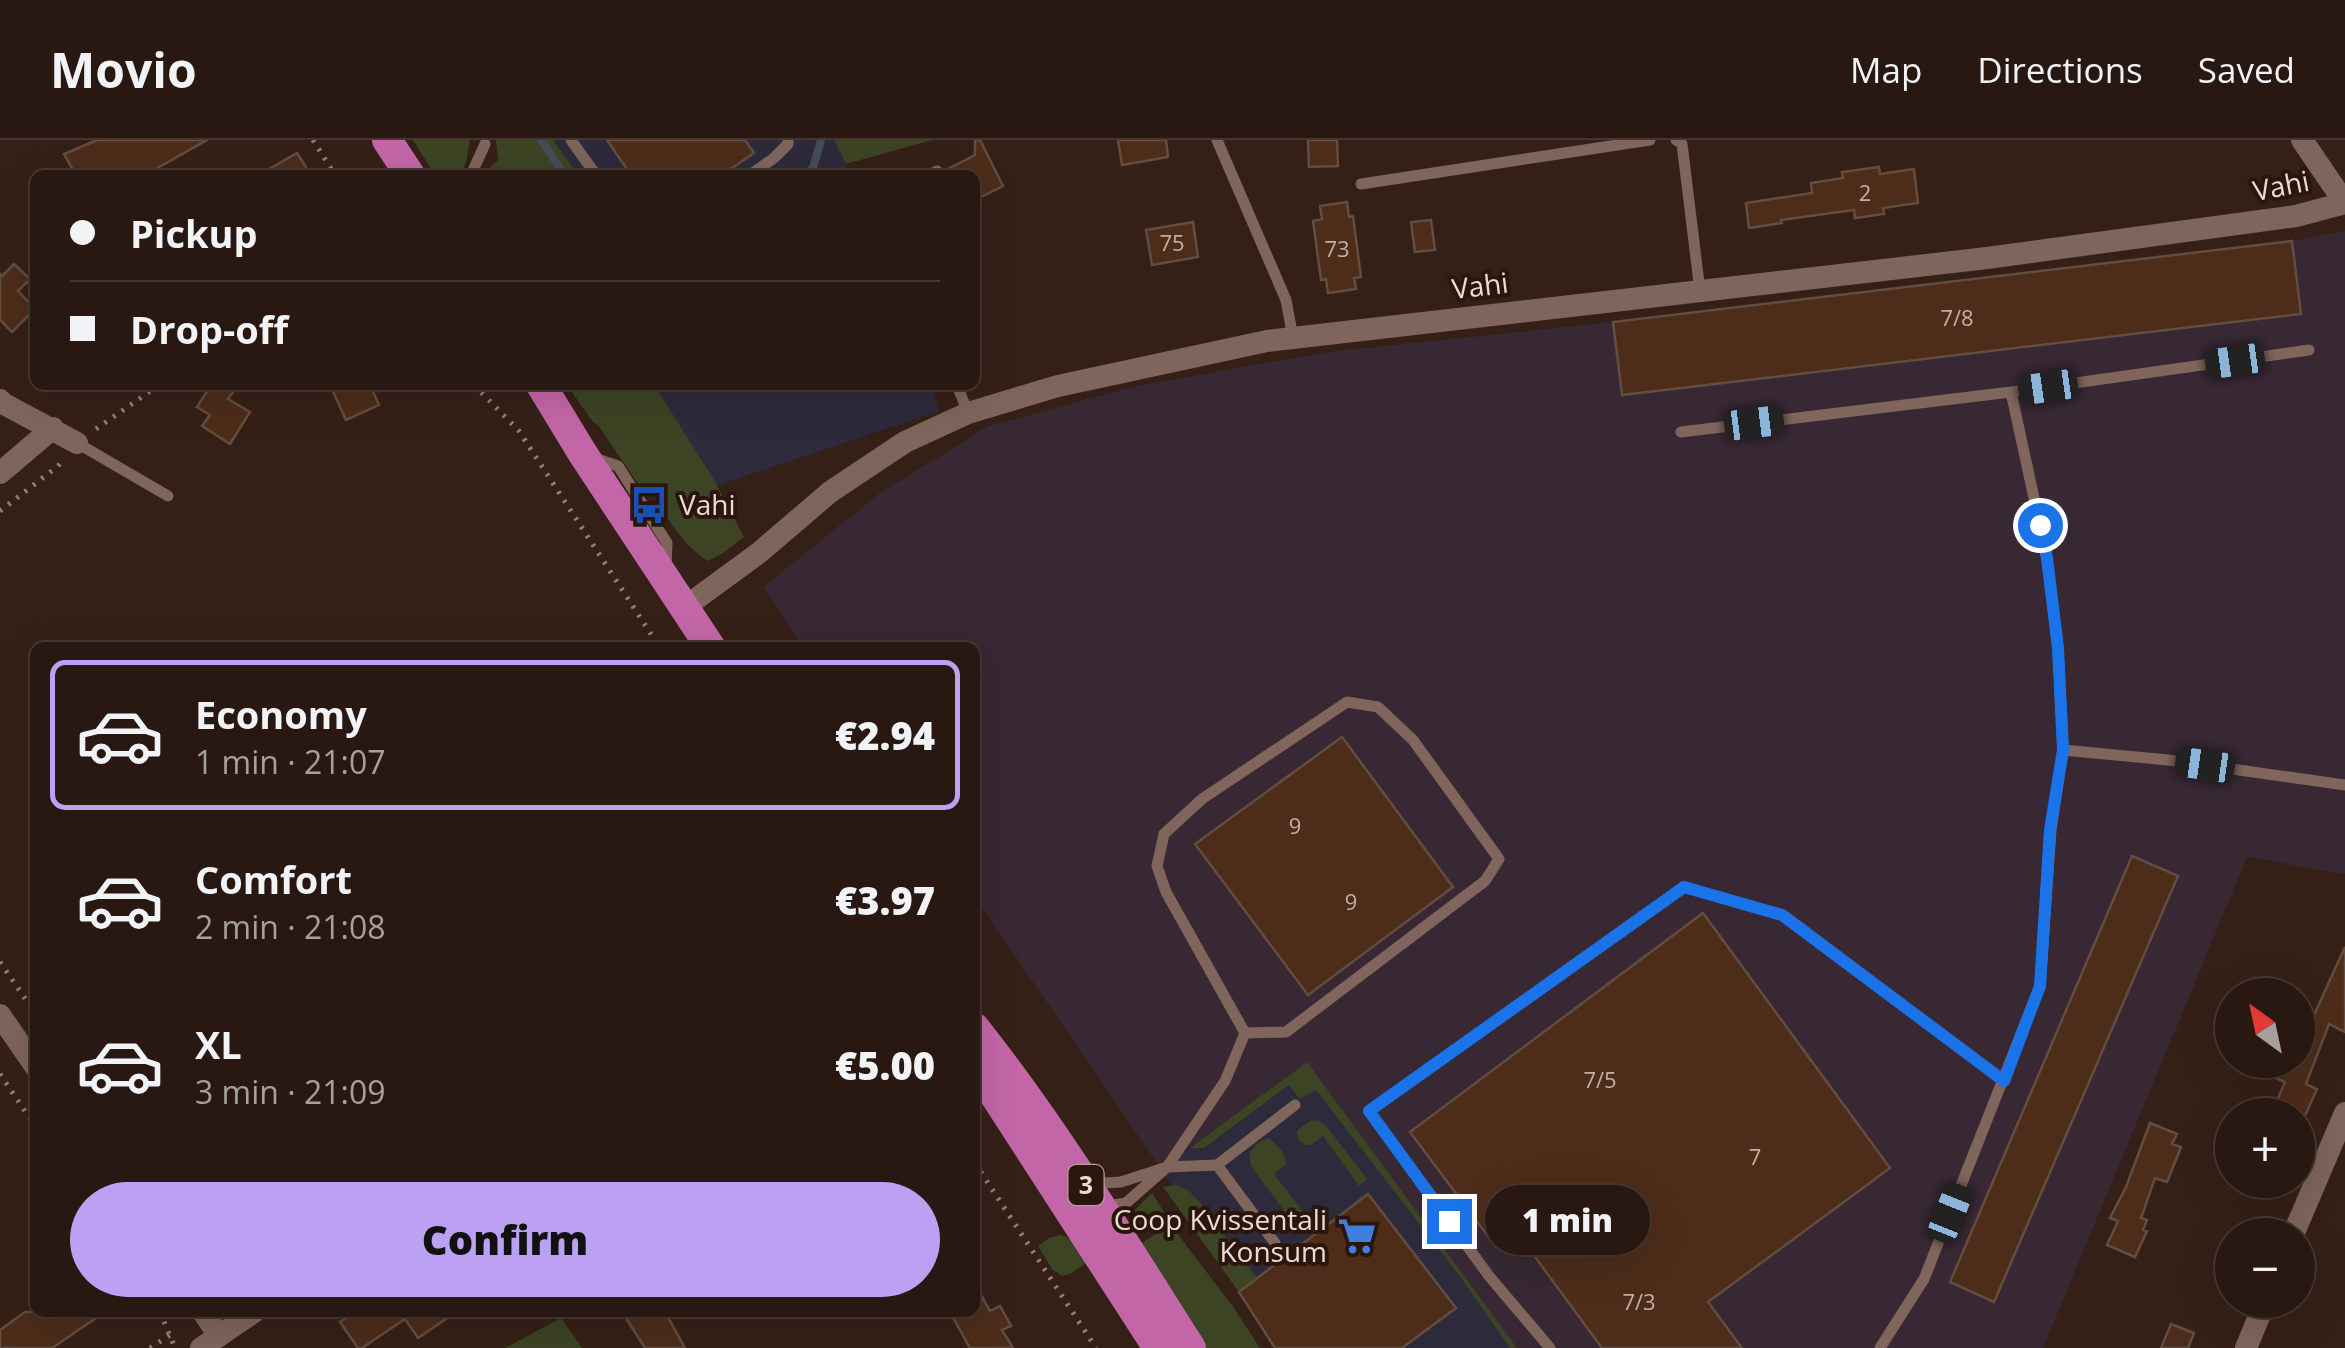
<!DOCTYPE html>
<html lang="en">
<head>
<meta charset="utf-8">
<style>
	:root { --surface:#281811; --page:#30211a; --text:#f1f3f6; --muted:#a5a09f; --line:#443731; --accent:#bca0f2 }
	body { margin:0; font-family:"Open Sans",sans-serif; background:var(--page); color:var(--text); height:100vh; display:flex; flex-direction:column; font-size:38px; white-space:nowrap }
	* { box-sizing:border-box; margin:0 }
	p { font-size:32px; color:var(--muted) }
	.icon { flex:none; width:55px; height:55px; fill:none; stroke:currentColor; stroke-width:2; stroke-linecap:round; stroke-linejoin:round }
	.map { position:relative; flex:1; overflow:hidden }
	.drawer { position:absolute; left:30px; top:502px; width:950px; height:675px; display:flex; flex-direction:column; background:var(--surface); border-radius:15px; box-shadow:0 10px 40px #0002,0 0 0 2px var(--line) }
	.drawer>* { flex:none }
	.hud { position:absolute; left:30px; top:30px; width:950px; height:220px; border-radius:15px; box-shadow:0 10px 40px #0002,0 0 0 2px var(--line); display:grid; align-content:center; height:220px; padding:0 40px; background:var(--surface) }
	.needle { width:65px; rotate:327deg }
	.fabs { position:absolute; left:2215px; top:838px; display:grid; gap:20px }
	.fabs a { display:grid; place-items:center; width:100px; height:100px; border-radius:50%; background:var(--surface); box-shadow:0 10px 40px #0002,0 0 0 2px var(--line); font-size:50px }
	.end { position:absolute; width:45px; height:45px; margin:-22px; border:12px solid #1a73e8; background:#fff; box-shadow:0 0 0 5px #fff }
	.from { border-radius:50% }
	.bubble { position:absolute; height:70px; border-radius:35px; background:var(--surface); box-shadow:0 10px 40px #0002,0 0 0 2px var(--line); font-size:32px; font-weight:800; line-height:70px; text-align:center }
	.car { position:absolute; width:30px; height:60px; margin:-30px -15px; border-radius:12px; box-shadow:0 0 8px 2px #0007; background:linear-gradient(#222 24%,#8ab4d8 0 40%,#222 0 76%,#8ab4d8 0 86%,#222 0) }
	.hud b { display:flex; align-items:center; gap:35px; height:95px; font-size:38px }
	.hud b+b { border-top:2px solid var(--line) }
	.hud i { width:25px; height:25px; background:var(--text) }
	ul { padding:18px 0 0; list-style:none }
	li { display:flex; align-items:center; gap:30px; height:150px; margin:0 20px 15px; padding:0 20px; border:5px solid transparent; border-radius:15px }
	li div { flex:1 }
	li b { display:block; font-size:38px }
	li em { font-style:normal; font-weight:800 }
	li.on { border-color:var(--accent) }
	li>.icon { width:90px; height:90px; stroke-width:1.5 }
	.cta { display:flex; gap:20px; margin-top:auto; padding:20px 40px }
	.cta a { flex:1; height:115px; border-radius:60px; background:var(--accent); color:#111; font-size:40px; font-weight:800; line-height:115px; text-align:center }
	header { display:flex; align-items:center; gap:60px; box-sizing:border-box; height:140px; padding:0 50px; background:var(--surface); border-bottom:2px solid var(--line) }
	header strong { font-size:48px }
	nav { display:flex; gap:55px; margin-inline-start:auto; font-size:35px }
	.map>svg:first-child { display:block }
	.commercial { fill:#2d2b3b }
	.industrial { fill:#372833 }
	.green { fill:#3c4424 }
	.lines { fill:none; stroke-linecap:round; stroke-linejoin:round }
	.stream { stroke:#464b5a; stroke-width:8 }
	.building { fill:#4d2c19; stroke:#634d40; stroke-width:2.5 }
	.path { stroke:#928079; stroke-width:5; stroke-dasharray:2.5 8; stroke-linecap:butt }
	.service { stroke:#7f655b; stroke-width:11 }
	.minor { stroke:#7f655b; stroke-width:22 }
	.trunk { stroke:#c366a8; stroke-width:30 }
	.route { stroke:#1a73e8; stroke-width:12 }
	.labels { text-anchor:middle; stroke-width:8; stroke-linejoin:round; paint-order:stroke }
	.number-label { font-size:22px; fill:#c3afa7 }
	.shield { fill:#2b160e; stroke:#b1a09a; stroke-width:2.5 }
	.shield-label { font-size:25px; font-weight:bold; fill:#eadbd6 }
	.street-label { font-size:28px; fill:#eadbd6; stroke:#2b160e }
	.poi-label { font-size:28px; fill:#eadbd6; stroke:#2b160e; text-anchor:start }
</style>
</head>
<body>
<header>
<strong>Movio</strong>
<nav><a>Map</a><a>Directions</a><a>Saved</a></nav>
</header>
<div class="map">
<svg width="2345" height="1208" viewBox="0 0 2345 1208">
	<rect width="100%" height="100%" fill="#352017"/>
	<path class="commercial" d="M501,0H835L851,35H521Z
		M645,245H931L939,271L707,349Z
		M1307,922L1529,1208H1275L1161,1029Z"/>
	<path class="industrial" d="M2345,91V734L2247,717L2043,1208H1517L1307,922L1161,1029L975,757V508L804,507L763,447L880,353L989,286L1137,246L1328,212L1613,182L2292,101Z"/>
	<path class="green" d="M413,0H470L466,22L461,35H435Z
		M496,0H553L578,35H482L498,20Z
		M834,0H932L846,24Z
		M567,245H654L713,338L744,397L723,413L708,421C683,406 666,376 651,351L644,353L598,285L593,282Z
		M1307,922L1517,1208H1510L1459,1135L1316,950L1300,959L1289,945L1204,1008H1190Z
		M1311,980L1320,981L1327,987L1367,1039L1359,1046L1323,996L1312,1005H1305L1298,999L1297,991Z
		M1268,998C1277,1005 1286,1013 1286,1024L1274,1034L1311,1082L1299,1091L1251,1026L1249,1013L1258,1003Z
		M1176,1045L1188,1050L1199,1061L1257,1138L1239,1152L1163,1047Z
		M1152,1053L1164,1072L1132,1093L1135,1070Z
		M1167,1086L1173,1088L1234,1168L1260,1208H1205L1141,1108L1142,1103Z
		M1061,1095L1072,1100L1089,1121L1070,1134L1062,1136L1052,1129L1038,1106L1049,1098Z
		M561,1178L582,1208H505Z"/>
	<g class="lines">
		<path class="stream" d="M541,0L565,35
			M804,35L813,28L821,0"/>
	</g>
	<path class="building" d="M97,0H207L145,35H76L64,14Z
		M607,0H745L754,13L722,35H631Z
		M975,0H980L1003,46L975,60V35H945L946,30L975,15Z
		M1118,0H1166L1168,17L1122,25Z
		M1308,0H1337L1338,26L1309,27Z
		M297,13L311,35H259Z
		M1879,27L1880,34L1914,29L1918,63L1883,68L1884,74L1855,78L1854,70L1781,80L1782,83L1749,88L1746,63L1812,53L1811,43L1843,38L1842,32Z
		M1347,62L1349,77L1353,76L1361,137L1354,138L1356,149L1328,153L1326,139L1321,140L1313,81L1322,79L1320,66Z
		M1431,80L1435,110L1415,112L1411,82Z
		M1193,82L1198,117L1152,125L1146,90Z
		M2292,101L2301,174L1622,255L1613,182Z
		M14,124L30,139L18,151L35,169L12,192L0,180V134L2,136Z
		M211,245H222L233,252L228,259L250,272L230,304L202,286L210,275L197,267Z
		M330,245H370L379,265L346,280Z
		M1342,597L1453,747L1308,855L1195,704Z
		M2132,716L2178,736L1994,1162L1950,1142Z
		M1703,773L1890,1028L1708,1162L1742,1208H1602L1516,1091L1496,1107L1410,992Z
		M2345,807V892L2329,884L2306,944L2317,949L2303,980L2298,978V975H2292L2274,967L2285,942L2235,920H2298V910Z
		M2150,983L2177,994L2172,1004L2181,1007L2167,1042L2155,1038L2141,1078L2147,1080L2143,1090L2147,1091L2135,1117L2107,1105L2118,1081L2110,1078L2126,1047Z
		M1368,1054L1456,1168L1402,1208H1275L1239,1152Z
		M975,1144L990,1171L1000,1166L1011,1186L1002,1190L1013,1208H970L950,1172H975Z
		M25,1172H105L52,1208H0V1190Z
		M354,1172H456L418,1198L405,1179L362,1208H358L340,1182Z
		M622,1172H665L685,1208H645Z
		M2171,1184L2194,1193L2188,1208H2161Z"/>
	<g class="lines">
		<path class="path" d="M313,0L335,35
			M474,245L519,291L660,508
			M96,289L159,245
			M0,371L58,326L63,320
			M0,822L35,873
			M0,934L35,986
			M975,1023L1096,1208
			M160,1172L175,1208
			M150,1208L170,1195"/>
		<path class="service" d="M571,0L596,35
			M1217,0L1286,160L1293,198
			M1676,0L1682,4L1700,151
			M471,35L485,4
			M750,35L774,18L788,4V0
			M929,35L937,31
			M1361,44L1650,0
			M957,245L968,273
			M2011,252L2309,210
			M1681,292L2011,252L2047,418L2058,508L2063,610L2051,690L2040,846L1924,1139L1880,1208
			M77,303L168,356
			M594,318L618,326L667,403L666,428
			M2063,610L2168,620L2345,645
			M1217,1025L1275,1103
			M1088,1037L1104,1043L1121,1042L1167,1027L1217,1025L1295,965
			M1107,1066L1126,1063L1167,1027L1225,941L1245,893L1166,752L1157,726L1164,694L1202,659L1347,562L1378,567L1413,600L1499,719L1485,741L1286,892L1245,893
			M1550,1208L1489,1136L1369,971L1684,747L1783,775L2004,941"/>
		<path class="minor" d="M0,260L4,264L77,303
			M0,333L53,288
			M685,467L760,412L830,352L905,302L968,273L1058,246L1267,201L1987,118L2296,76L2345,63L2302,0
			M0,875L35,926
			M2293,1095L2345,973
			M203,1172L219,1196
			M201,1208L254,1172
			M2246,1208L2266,1160"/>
		<path class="trunk" d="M387,0L410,35
			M541,245L583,314L711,508
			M975,888C1055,989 1122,1100 1191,1208
			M975,925L1158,1208"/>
	</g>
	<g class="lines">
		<path class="route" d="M1449,1081L1369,971L1684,747L1782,775L2004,941L2040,846L2050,690L2063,610L2058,508L2047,418L2040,385"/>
	</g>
	<defs>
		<g id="bus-bare" transform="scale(3)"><path d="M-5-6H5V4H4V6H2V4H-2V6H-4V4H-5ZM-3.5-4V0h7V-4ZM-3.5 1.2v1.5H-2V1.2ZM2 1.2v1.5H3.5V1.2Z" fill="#1a4fb4" stroke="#2b160e" stroke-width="2.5" paint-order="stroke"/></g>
		<g id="supermarket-bare" transform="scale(3)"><path d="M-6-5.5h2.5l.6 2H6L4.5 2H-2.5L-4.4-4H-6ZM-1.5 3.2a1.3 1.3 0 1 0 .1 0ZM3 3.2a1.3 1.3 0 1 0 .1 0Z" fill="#3f7fe0" stroke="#2b160e" stroke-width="2.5" paint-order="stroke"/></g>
	</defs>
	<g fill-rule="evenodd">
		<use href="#bus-bare" x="649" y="365"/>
		<use href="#supermarket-bare" x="1357" y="1096"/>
	</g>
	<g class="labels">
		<g class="number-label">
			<text x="1865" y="61">2</text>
			<text x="1172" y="111">75</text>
			<text x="1337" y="117">73</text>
			<text x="1957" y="186">7/8</text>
			<text x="1295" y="694">9</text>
			<text x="1351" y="770">9</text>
			<text x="1600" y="948">7/5</text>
			<text x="1755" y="1025">7</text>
			<text x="1639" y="1170">7/3</text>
		</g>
		<rect class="shield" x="1068.5" y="1025" width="35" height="40" rx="8"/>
		<g class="shield-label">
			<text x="1086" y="1054">3</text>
		</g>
		<g class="street-label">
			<text transform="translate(2281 46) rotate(-11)" y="10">Vahi</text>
			<text transform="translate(1480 146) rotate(-7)" y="10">Vahi</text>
		</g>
		<g class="poi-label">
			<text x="679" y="375">Vahi</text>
			<text x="1327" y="1090" text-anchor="end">Coop Kvissentali<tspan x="1327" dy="32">Konsum</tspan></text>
		</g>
	</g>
</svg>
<div class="fabs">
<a><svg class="needle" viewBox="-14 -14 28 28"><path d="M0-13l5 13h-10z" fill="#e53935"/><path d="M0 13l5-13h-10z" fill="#a5a09f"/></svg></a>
<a>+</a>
<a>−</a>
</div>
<i class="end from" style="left:2040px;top:385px"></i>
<i class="end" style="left:1449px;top:1081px"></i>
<div class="bubble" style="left:1485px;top:1045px;width:165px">1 min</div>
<i class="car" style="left:2235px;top:221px;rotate:262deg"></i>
<i class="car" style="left:2048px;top:247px;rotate:262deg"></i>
<i class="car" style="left:1754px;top:283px;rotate:83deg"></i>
<i class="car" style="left:2205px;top:625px;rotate:278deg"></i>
<i class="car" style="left:1950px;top:1073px;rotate:22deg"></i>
<div class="hud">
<b><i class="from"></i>Pickup</b>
<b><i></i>Drop-off</b>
</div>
<section class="drawer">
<ul>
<li class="on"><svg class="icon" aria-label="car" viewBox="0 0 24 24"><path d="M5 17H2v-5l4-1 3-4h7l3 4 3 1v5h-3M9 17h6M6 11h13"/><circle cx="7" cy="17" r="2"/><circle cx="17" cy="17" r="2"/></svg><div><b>Economy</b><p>1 min · 21:07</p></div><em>€2.94</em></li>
<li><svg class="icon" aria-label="car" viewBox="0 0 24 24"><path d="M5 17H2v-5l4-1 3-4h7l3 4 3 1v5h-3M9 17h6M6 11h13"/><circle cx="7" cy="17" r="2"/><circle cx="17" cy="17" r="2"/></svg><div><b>Comfort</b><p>2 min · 21:08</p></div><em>€3.97</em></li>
<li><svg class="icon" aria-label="car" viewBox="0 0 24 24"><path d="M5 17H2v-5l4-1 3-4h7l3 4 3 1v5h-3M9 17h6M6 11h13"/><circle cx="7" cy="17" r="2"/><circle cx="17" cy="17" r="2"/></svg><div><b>XL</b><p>3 min · 21:09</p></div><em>€5.00</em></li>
</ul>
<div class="cta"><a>Confirm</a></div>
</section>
</div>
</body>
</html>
